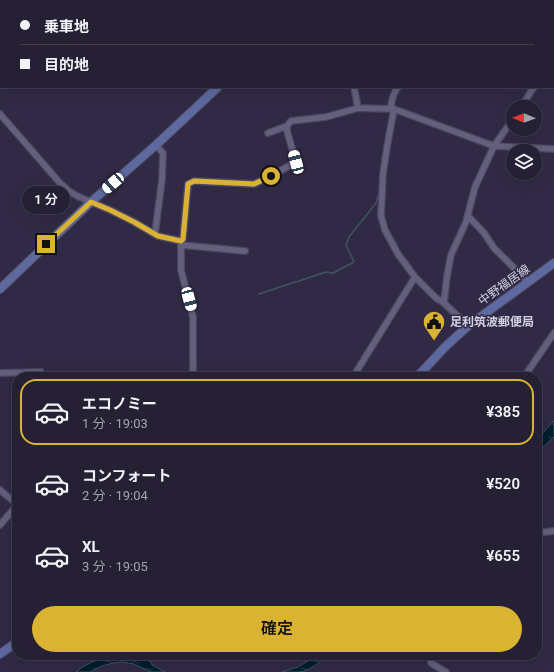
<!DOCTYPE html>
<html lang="ja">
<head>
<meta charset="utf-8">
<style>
	:root { --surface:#252034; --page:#2d283c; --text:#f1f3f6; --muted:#a3a3ac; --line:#423e4f; --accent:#dab333 }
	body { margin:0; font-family:Roboto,"Noto Sans JP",sans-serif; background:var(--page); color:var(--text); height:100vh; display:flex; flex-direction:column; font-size:15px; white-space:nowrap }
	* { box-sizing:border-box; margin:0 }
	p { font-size:13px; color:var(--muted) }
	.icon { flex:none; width:22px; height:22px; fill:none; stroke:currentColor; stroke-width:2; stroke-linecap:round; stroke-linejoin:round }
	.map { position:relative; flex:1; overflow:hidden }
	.drawer { position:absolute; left:12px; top:372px; width:530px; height:288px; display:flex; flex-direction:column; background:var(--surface); border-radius:16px; box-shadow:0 4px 16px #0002,0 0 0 1px var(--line) }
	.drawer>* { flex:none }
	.top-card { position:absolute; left:0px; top:0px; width:554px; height:88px; box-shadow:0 4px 16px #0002,0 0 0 1px var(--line); display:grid; align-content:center; height:88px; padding:0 20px; background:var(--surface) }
	.needle { width:26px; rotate:271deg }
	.fabs { position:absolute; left:506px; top:100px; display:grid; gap:8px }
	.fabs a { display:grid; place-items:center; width:36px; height:36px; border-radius:50%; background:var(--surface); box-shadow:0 4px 16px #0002,0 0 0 1px var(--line); font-size:20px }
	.end { position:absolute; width:18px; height:18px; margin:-9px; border:5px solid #dab333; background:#111; box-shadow:0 0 0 2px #111 }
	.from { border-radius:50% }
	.bubble { position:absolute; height:28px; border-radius:14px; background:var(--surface); box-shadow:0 4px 16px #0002,0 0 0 1px var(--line); font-size:13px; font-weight:600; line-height:28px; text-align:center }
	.car { position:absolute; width:12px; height:24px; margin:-12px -6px; border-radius:5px; box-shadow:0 0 3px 1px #0007; background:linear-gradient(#fff 24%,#345 0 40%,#fff 0 76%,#345 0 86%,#fff 0) }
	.top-card b { display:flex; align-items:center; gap:14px; height:38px; font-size:15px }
	.top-card b+b { border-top:1px solid var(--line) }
	.top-card i { width:10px; height:10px; background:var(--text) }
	ul { padding:7px 0 0; list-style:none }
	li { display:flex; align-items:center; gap:12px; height:66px; margin:0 8px 6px; padding:0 12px; border:2px solid transparent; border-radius:16px }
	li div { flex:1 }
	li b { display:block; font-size:15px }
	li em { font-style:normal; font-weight:600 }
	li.on { border-color:var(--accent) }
	li>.icon { width:36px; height:36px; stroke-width:1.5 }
	.button { display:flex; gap:8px; margin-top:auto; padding:8px 20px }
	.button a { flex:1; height:46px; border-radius:24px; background:var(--accent); color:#111; font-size:16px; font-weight:600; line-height:46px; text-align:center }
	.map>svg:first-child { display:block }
	.water { fill:url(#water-ripples); stroke:#405363 }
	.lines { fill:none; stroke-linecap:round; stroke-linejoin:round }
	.stream { stroke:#405363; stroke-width:1.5 }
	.street-casing { stroke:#4d475e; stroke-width:8 }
	.secondary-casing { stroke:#4d475e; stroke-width:10 }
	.street { stroke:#655f7e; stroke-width:5.5 }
	.secondary { stroke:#5d699f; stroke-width:8 }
	.route { stroke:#dab333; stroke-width:5 }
	.labels { text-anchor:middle; stroke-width:3; stroke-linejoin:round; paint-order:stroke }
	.street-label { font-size:12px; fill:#d4d0e2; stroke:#312a46 }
	.poi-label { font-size:12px; font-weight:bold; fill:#d4d0e2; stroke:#312a46; text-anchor:start }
</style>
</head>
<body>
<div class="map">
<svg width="554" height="672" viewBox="0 0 554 672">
	<defs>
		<pattern id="water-ripples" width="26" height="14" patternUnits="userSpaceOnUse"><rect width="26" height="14" fill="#001e2d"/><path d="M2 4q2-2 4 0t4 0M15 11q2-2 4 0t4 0" fill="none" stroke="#243e4b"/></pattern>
	</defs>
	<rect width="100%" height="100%" fill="#312a46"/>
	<path class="water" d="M554,421V437L537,453V439Z
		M114,655H130L146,660H148L151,662L152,665L165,672H151L134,664L123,662L113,663L102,666L90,672H76C87,663 100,658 114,655Z
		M318,655H328C320,662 310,671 299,672C294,672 288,672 282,672L298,667Z"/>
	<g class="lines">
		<path class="stream" d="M520,1L522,0
			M395,97L402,87
			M388,128L391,110
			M259,294L326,272L333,273L354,262L346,245L349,237L376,203L380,189
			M157,657L161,655
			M149,661L156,658"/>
		<g class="street-casing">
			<path id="street" d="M553,59L554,57
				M354,87L358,108
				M521,107L534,87
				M391,109C391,100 393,94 398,87
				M394,109L387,147L383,174L381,216L385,230L398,254L415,277L436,298L444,303L468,326
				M0,114L60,183L69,191L77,196L110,210L134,222L158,236L181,241
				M268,133L287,126
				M468,216L484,233L494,248L528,282
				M155,234L158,210L162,180L163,153L156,145
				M181,245L245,251
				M444,303L447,276L451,255L466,222L475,187L494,146L513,119
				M0,373L41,372
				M193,377V317L181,270V241L183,239L188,184L194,181L254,184L271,176L296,162L287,131V126L291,121L326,117L358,108L394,109L494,146L554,149
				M353,377L415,277
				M524,377L554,333
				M0,490L17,504
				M0,525L17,505
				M537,533L554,531
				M430,655L431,663L434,665L446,672"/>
		</g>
		<g class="secondary-casing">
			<path id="secondary" d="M311,1L312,0
				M0,289L91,202L156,145L218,87
				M417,377L446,346L468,326L554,263
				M0,654L17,642"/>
		</g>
		<use href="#street" class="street"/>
		<use href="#secondary" class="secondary"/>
	</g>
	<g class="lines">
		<path class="route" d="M46,244L91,202L110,210L134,222L158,236L181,241L183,239L188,184L194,181L254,184L271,176"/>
	</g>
	<defs>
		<g id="civic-pin" transform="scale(1.15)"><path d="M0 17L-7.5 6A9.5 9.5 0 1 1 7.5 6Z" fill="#dab333" stroke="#312a46"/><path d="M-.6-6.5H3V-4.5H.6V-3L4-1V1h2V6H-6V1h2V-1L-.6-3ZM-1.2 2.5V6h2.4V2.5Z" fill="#111"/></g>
	</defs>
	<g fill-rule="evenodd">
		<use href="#civic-pin" x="434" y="322"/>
	</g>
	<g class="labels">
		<g class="street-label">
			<text transform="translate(504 285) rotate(-36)" y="4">中野福居線</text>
		</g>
		<g class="poi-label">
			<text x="450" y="326">足利筑波郵便局</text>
		</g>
	</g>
</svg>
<div class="fabs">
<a><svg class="needle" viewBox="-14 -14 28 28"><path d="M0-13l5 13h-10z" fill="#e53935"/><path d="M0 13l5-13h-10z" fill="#a3a3ac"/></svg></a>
<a><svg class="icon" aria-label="layers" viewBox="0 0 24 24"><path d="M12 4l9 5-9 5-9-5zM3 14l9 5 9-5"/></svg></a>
</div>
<i class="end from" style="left:271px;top:176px"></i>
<i class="end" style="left:46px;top:244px"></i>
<div class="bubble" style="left:22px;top:186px;width:48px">1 分</div>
<i class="car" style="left:296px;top:162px;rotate:345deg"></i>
<i class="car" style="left:113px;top:183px;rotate:229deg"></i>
<i class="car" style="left:189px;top:299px;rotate:165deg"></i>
<div class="top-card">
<b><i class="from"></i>乗車地</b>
<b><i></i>目的地</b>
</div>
<section class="drawer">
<ul>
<li class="on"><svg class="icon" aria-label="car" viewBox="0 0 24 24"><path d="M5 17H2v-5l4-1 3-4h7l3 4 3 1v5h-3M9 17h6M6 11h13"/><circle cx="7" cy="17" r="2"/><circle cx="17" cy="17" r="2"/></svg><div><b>エコノミー</b><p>1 分 · 19:03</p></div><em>¥385</em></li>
<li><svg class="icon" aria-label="car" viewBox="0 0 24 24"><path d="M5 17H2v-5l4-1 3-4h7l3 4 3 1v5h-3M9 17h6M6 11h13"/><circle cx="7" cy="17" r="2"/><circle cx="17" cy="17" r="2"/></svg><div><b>コンフォート</b><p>2 分 · 19:04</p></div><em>¥520</em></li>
<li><svg class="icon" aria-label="car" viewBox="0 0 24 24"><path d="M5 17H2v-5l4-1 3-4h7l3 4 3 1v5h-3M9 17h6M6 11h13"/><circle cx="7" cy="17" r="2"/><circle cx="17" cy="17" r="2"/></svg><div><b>XL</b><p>3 分 · 19:05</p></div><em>¥655</em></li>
</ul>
<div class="button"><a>確定</a></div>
</section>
</div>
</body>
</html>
